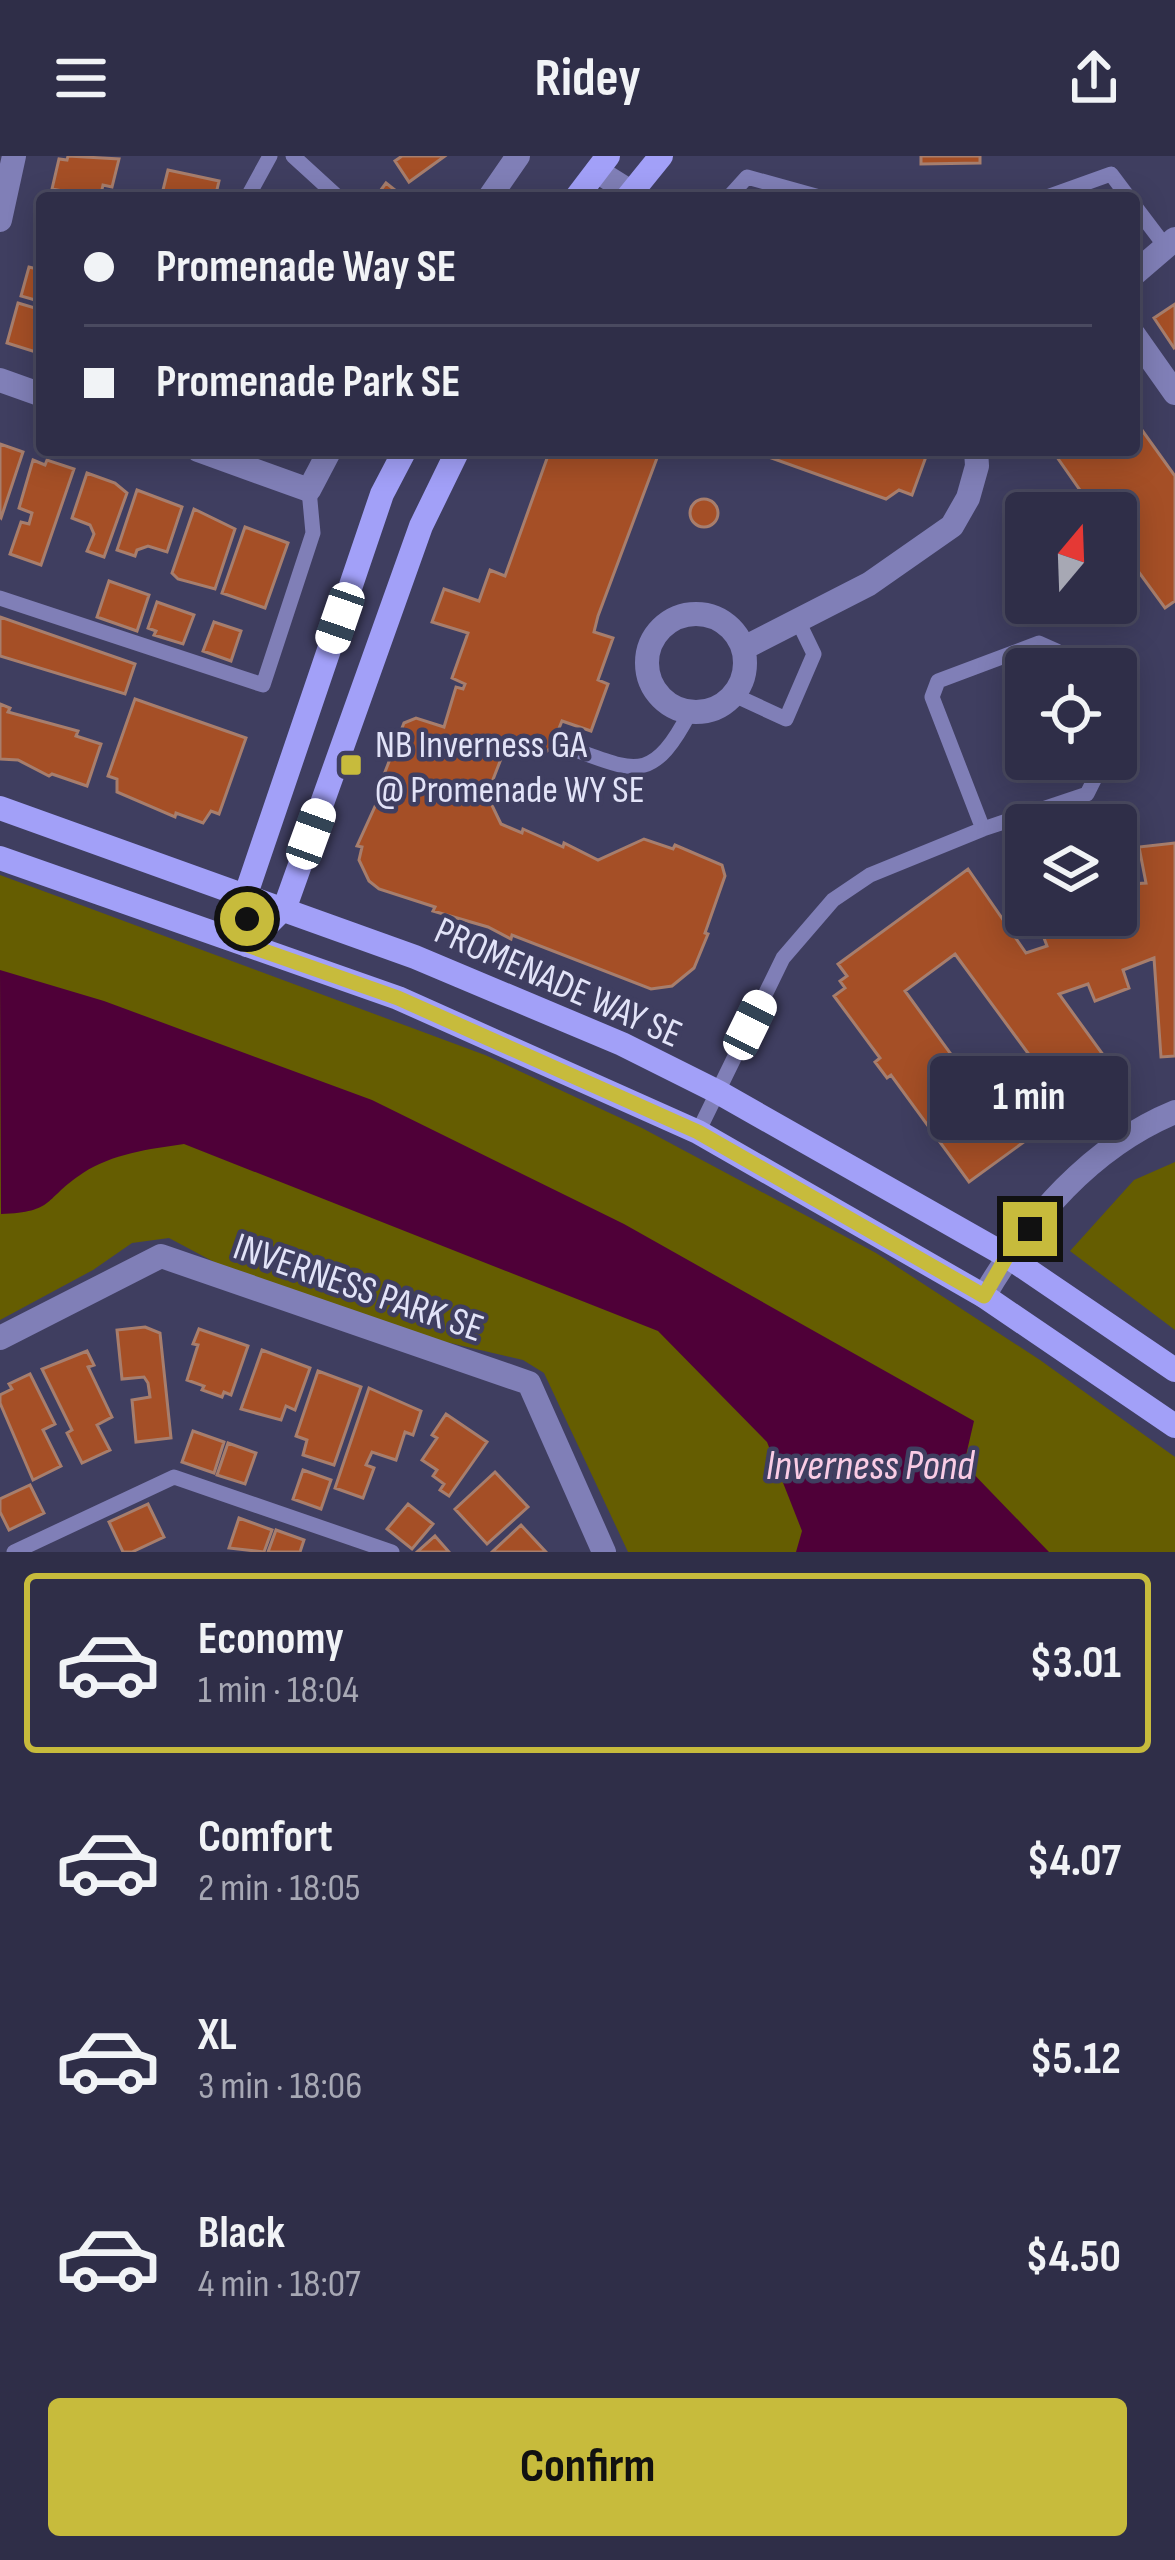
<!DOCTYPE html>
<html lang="en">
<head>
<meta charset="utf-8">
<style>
	:root { --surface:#2f2e48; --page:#3b3a52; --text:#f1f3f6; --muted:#a7a8b4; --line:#4a4a60; --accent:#c7bb3c }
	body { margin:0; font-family:"Sofia Sans Condensed",sans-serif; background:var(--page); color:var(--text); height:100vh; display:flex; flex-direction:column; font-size:45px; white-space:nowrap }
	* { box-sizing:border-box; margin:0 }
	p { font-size:39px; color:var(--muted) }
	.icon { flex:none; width:66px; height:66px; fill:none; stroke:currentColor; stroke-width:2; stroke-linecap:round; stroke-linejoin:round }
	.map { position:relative; height:1396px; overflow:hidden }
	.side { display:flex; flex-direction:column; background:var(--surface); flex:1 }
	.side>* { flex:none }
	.guide { position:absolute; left:36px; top:36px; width:1104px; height:264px; border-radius:12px; box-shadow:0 6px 30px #0003,0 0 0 3px var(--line); display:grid; align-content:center; height:264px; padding:0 48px; background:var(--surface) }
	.needle { width:78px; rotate:19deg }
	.tools { position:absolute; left:1005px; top:336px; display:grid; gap:24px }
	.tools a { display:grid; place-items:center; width:132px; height:132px; border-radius:12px; background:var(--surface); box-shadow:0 6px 30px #0003,0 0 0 3px var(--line); font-size:60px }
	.end { position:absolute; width:54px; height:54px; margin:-27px; border:15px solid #c7bb3c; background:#111; box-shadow:0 0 0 6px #111 }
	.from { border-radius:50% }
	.bubble { position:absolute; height:84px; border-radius:12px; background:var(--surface); box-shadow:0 6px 30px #0003,0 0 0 3px var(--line); font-size:39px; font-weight:700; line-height:84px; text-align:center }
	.car { position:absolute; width:36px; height:72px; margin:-36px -18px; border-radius:15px; box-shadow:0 0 9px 3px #0007; background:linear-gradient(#fff 24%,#345 0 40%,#fff 0 76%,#345 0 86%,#fff 0) }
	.guide b { display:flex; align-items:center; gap:42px; height:114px; font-size:45px }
	.guide b+b { border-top:3px solid var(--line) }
	.guide i { width:30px; height:30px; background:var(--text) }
	ul { padding:21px 0 0; list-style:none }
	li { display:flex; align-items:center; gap:36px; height:180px; margin:0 24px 18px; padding:0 24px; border:6px solid transparent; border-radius:12px }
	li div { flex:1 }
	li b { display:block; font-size:45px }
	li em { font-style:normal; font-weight:700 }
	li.selected { border-color:var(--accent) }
	li>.icon { width:108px; height:108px; stroke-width:1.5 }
	.action { display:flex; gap:24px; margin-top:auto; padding:24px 48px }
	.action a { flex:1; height:138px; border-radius:12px; background:var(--accent); color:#111; font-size:48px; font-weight:700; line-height:138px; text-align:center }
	header { display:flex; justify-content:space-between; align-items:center; height:156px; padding:0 48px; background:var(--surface); font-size:54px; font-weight:700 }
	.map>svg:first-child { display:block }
	.green { fill:#655d01 }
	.water { fill:#4f0038 }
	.building { fill:#a54f26; stroke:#a77e6d; stroke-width:3; fill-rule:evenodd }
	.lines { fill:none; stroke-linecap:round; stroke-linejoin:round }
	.lane { stroke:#807fb7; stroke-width:15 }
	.street { stroke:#807fb7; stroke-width:24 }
	.secondary { stroke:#a2a0f8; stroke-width:24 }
	.route { stroke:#c7bb3c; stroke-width:15 }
	.poi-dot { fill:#c7bb3c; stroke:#3f3e60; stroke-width:4.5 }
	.labels { text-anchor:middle; stroke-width:9; stroke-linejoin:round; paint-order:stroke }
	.poi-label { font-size:39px; fill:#e2e3f8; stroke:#3f3e60; text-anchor:start }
	.street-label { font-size:39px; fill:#e2e3f8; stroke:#3f3e60 }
	.water-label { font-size:42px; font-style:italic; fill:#facce5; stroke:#3f3e60 }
</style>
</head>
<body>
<header><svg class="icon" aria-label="menu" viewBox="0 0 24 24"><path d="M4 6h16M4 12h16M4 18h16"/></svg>Ridey<svg class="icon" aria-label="share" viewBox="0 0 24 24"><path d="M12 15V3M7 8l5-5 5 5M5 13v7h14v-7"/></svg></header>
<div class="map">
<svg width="1175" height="1396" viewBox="0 0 1175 1396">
	<rect width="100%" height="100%" fill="#3f3e60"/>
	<path class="green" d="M0,719L485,899L642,972L876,1097L1040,1204L1175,1301V1396H628L544,1217L523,1204L416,1179L231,1115L169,1082L132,1087L93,1114L0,1164Z
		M1175,1006V1174L1070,1095L1134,1024Z"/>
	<path class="water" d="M0,814L104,845L372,944L624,1068L974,1265L964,1308L1049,1396H796L802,1375L767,1286L658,1175L184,988C149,993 112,998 83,1017C43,1043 56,1056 1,1058Z"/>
	<path class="building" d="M68,0L119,3L112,31L103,29L100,42L52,33L59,3L67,4Z
		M402,0H445L409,26L395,5Z
		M921,0H980V7L921,8Z
		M168,14L219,25L215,42H161Z
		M386,27L405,42H375Z
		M42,96V146L21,140L29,111L37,113Z
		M18,147L42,154V198L7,187Z
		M1175,148V191L1174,192L1154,162Z
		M1134,263L1175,320V445L1165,452L1116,385V357H1096L1052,294H1134Z
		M0,288L23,296L1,362L0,361Z
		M550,294H660L598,460L594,476L613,482L598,524L608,528L591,575L562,565L551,592L539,601L506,590L487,639L501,668L522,677L523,673L563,691L564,687L598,704L644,683L673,693L675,689L722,709L725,720L705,777L708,778L694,812L672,830L651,833L512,779L511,783L488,771L433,755L435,751L379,733L369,725L359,704L362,691L357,690L382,635L378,634L404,567L416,562L444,571L456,531L463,533L465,528L452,522L468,477L432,466L444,433L479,445L490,414L505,420Z
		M749,294H926L927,298L912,339L899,334L886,343Z
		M33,304L45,309L47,304L74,313L41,409L10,398L21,366L29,368L32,357L19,352Z
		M87,317L115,327L127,337L104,401L87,395L94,378L90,369L72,362Z
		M137,334L182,351L167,396L148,390L137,394L135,400L117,394Z
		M690 357a14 14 0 1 1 28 0a14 14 0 1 1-28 0Z
		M194,353L235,373L215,433L178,423L172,417Z
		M245,371L288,387L265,452L222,437Z
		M109,425L149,439L137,475L97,461Z
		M157,446L194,459L183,488L154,479L156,475L148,472Z
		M0,461L135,508L125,538L0,500Z
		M214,466L241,475L231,505L203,495Z
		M135,543L246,582L219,658L211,655L203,667L176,657L175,661L117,636V623L108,620Z
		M0,548L10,552L8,556L78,575L76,580L101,588L87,630L52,618L49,620L18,604L0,603Z
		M1175,687V900L1161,901L1154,802L1123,814L1129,832L1095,845L1088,828L1059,838L1117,918L969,1026L891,919L887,922L875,906L880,902L834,840L845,832L840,825L847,820L838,808L968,713L1026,797L1047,790L1037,763L1046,759H1116V729L1146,727L1139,691ZM955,798L1033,904L982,941L905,835Z
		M145,1171L160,1177L171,1282L136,1286L132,1244L150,1241L148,1227L144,1221L122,1223L117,1174Z
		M199,1173L248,1190L231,1239L224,1236L222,1241L202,1234L204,1230L187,1224L198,1189L193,1188Z
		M262,1194L310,1212L295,1254L286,1250L281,1264L241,1253Z
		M87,1195L94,1209L88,1211L112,1261L97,1269L110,1294L82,1307L67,1277L72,1274L42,1213Z
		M318,1215L361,1231L334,1309L303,1299L307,1284L296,1280Z
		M30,1218L55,1268L43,1274L61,1310L33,1324L0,1247V1239L12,1233L9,1228Z
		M369,1232L421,1255L413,1279L405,1276L396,1304L372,1296L366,1309L374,1312L363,1342L335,1332Z
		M446,1258L487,1286L449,1340L440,1334L444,1328L433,1320L437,1314L422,1304L437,1282L432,1279Z
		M193,1275L224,1286L214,1317L182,1306Z
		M228,1287L256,1297L245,1328L217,1319Z
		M303,1314L331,1324L321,1353L293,1343Z
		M495,1316L528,1351L487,1388L455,1353Z
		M30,1329L44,1357L9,1374L0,1356V1343Z
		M148,1348L164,1381L132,1396H123L109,1366Z
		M408,1348L433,1368L412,1393L387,1373Z
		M239,1362L272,1374L264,1396L229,1392Z
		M521,1369L546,1396H492Z
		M276,1374L304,1384L300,1396H268Z
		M435,1380L449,1396H417Z"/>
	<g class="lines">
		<path class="lane" d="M293,0L339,42
			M247,42L270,0
			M728,42L747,21L823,42
			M1044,42L1111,18L1129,42
			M1134,49L1165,90
			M0,442L263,529L313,377L309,334
			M734,539L786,563L814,498L799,467
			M561,589C632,613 650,633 690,556
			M983,673L932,541L938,525L1039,487L1057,495L1064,513
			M698,976L783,802L833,744L870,719L983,673L1087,638L1101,610L1098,603
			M14,1396L174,1321L392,1396"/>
		<path class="street" d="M597,15L640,42
			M489,42L518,0
			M0,64L14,0
			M1134,118L1175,83
			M1134,179L1175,237
			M0,224L42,239
			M198,294L309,334L330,294
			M647 507a49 49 0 1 1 98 0a49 49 0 1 1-98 0Z
			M744,492L869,428L952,370L968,342L977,310L976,294
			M984,1140C1028,1064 1092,990 1175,956
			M0,1182L161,1100L529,1227L604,1396"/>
		<path class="secondary" d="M576,42L608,0
			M627,42L661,0
			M0,652L415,801L622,888L718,936L1007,1100L1175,1214
			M0,702L398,842L698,976L984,1140L1175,1270
			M247,789L285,751L421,370L458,294
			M247,789L246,738L382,338L405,294"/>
	</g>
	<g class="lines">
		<path class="route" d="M247,763V789L398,842L698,976L984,1140L1007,1100L1030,1073"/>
	</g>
	<rect class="poi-dot" x="339" y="597" width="24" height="24" rx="6"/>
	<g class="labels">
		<g class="poi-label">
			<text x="375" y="601">NB Inverness GA<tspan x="375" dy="45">@ Promenade WY SE</tspan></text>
		</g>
		<g class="street-label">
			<text transform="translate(559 825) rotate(24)" y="14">PROMENADE WAY SE</text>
			<text transform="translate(359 1130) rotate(19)" y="14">INVERNESS PARK SE</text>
		</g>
		<g class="water-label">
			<text x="870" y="1323">Inverness Pond</text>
		</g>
	</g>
</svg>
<div class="tools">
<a><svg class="needle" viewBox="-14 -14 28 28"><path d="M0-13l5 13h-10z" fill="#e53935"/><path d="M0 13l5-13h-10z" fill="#a7a8b4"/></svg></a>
<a><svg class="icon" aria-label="locate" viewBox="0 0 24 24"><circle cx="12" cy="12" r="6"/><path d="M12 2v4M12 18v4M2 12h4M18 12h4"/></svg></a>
<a><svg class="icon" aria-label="layers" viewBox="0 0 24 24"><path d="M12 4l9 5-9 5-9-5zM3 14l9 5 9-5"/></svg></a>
</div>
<i class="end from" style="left:247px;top:763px"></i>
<i class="end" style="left:1030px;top:1073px"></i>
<div class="bubble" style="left:930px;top:900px;width:198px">1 min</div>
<i class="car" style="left:340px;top:462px;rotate:199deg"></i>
<i class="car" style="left:311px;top:678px;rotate:20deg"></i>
<i class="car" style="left:750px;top:869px;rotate:26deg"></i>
<div class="guide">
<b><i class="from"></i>Promenade Way SE</b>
<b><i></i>Promenade Park SE</b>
</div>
</div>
<section class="side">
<ul>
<li class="selected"><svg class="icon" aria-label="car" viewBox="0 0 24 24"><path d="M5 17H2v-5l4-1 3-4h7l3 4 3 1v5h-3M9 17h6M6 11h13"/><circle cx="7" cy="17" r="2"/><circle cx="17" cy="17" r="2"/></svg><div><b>Economy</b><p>1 min · 18:04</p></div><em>$3.01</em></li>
<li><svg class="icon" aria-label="car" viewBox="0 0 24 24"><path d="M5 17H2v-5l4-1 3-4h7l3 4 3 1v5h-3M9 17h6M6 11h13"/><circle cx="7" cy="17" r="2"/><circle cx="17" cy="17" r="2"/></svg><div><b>Comfort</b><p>2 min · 18:05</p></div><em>$4.07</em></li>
<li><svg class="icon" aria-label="car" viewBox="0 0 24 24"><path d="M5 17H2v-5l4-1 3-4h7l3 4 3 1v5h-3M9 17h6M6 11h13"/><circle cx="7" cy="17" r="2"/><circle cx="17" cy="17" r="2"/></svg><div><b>XL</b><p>3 min · 18:06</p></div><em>$5.12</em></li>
<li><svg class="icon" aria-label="car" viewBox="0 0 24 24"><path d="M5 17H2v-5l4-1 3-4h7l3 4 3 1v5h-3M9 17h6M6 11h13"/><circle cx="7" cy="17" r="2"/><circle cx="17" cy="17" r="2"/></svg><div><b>Black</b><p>4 min · 18:07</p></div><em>$4.50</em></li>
</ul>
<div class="action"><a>Confirm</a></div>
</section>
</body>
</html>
